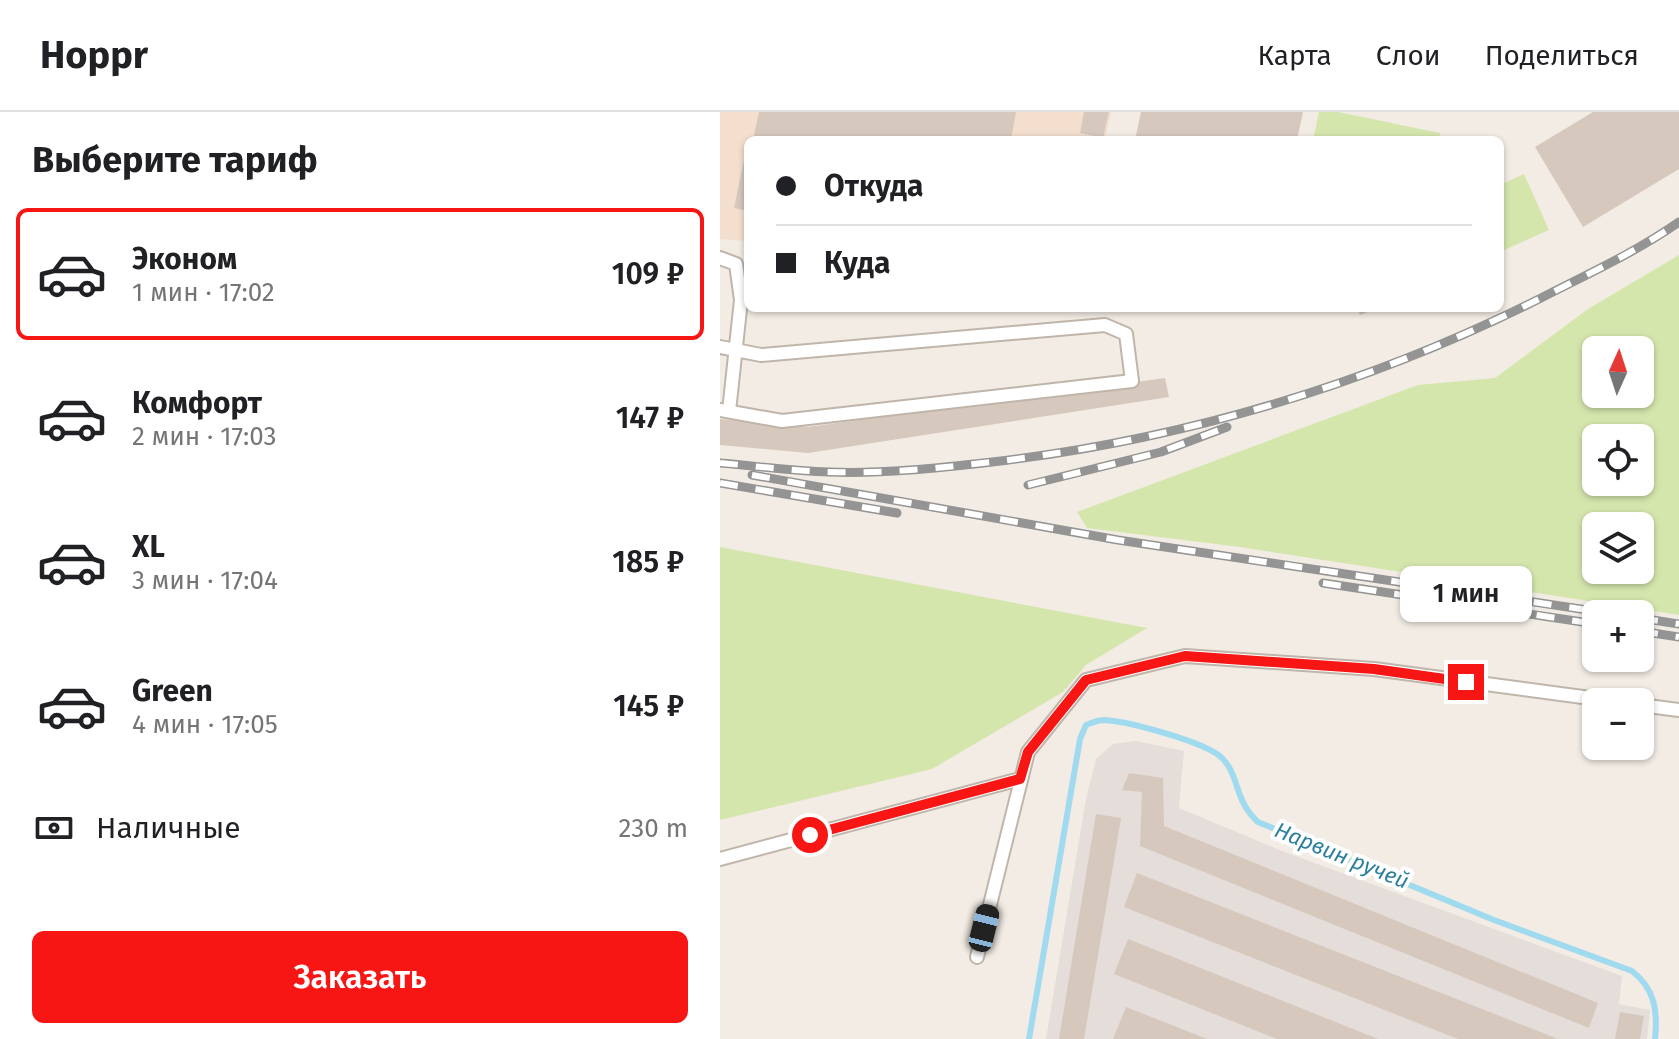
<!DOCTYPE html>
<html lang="ru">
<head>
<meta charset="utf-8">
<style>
	:root { --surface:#fff; --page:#f2f2f2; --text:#202124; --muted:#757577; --line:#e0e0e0; --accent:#f81615 }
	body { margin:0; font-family:"Fira Sans",sans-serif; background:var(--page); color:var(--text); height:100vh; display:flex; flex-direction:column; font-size:30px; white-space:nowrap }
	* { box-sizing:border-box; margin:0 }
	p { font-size:26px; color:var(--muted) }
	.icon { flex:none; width:44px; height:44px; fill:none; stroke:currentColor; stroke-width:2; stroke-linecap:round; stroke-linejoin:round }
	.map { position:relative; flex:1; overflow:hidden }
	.details { display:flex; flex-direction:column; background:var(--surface); width:720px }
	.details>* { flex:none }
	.hud { position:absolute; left:24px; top:24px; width:760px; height:176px; border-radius:12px; box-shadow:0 2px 6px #0004; display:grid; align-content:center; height:176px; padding:0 32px; background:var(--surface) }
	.needle { width:52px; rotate:3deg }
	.fabs { position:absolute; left:862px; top:224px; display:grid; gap:16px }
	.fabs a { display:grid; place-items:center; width:72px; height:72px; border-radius:12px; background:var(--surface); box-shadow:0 2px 6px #0004; font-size:40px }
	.end { position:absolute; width:36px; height:36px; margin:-18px; border:10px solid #f81615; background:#fff; box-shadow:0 0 0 4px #fff }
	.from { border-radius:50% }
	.bubble { position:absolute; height:56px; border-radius:12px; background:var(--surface); box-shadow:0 2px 6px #0004; font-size:26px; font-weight:600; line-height:56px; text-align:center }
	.car { position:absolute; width:24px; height:48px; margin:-24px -12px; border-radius:10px; box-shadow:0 0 6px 2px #0007; background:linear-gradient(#222 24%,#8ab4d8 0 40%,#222 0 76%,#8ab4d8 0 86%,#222 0) }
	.hud b { display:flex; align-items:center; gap:28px; height:76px; font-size:30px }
	.hud b+b { border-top:2px solid var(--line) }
	.hud i { width:20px; height:20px; background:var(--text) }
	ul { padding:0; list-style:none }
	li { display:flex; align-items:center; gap:24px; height:132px; margin:0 16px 12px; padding:0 16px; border:4px solid transparent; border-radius:12px }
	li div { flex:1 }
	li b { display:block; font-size:30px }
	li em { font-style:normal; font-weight:600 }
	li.selected { border-color:var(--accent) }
	li>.icon { width:72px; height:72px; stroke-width:1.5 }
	h2 { padding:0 32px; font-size:36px; line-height:96px }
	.pay { display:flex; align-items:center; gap:20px; height:88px; padding:0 32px; font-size:30px }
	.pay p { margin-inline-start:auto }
	.primary-button { display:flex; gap:16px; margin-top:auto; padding:16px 32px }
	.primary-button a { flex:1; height:92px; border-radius:12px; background:var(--accent); color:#fff; font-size:32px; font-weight:600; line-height:92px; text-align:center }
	header { display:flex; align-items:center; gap:48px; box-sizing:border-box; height:112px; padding:0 40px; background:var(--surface); border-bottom:2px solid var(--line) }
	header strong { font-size:38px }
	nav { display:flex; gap:44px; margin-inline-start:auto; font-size:28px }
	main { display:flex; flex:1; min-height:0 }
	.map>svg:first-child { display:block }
	.commercial { fill:#f4dfcf }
	.industrial { fill:#e4ddd9 }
	.green { fill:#d5e6ad; fill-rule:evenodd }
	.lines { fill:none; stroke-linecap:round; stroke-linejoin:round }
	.stream { stroke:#a0daef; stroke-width:6 }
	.building { fill:#d6c8bd }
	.lane-casing { stroke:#c0b5aa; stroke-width:16 }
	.lane { stroke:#fff; stroke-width:12 }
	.rail-casing { stroke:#949494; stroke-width:9 }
	.rail { stroke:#fff; stroke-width:6; stroke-dasharray:18; stroke-linecap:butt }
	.route { stroke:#f81615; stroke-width:10 }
	.labels { text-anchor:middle; stroke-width:8; stroke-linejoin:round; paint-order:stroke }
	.water-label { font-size:22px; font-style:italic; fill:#2c7f9e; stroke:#fff }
</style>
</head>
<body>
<header>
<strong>Hoppr</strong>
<nav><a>Карта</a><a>Слои</a><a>Поделиться</a></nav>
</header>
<main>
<section class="details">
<h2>Выберите тариф</h2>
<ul>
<li class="selected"><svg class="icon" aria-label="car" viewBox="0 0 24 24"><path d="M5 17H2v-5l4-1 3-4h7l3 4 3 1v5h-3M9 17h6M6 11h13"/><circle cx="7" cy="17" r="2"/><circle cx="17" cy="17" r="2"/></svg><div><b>Эконом</b><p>1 мин · 17:02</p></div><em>109 ₽</em></li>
<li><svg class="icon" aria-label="car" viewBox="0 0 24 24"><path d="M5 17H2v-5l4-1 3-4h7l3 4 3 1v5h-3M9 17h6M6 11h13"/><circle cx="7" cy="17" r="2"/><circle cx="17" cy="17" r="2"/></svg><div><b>Комфорт</b><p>2 мин · 17:03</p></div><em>147 ₽</em></li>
<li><svg class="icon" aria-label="car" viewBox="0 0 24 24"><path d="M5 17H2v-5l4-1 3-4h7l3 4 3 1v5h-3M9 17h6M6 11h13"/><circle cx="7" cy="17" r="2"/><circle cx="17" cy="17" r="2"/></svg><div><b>XL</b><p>3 мин · 17:04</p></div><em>185 ₽</em></li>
<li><svg class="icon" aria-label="car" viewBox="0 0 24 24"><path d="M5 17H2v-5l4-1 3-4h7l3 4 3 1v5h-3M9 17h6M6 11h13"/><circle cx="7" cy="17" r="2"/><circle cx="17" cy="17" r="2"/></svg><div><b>Green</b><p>4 мин · 17:05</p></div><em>145 ₽</em></li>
</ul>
<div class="pay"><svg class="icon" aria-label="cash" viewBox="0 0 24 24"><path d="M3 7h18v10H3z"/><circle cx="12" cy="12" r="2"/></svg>Наличные<p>230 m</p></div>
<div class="primary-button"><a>Заказать</a></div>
</section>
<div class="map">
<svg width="959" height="927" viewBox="0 0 959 927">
	<rect width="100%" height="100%" fill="#f2ece4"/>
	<path class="commercial" d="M0,0H391L385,28H28V129L0,127Z"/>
	<path class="industrial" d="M416,629L464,639L459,696L562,739L902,864L899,892L930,898L927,927H326L366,687L376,647L393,632Z"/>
	<path class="green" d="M599,0H618L720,21L719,28H593Z
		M804,62L829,118L780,140V73Z
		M959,143V503L520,435L367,416L357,400L698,273L775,266L868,197ZM876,238H920V282H876ZM876,326H920V370H876ZM876,414H920V458H876Z
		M0,435L427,516L366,553L343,580L212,657L0,708Z"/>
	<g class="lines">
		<path class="stream" d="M309,927L360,627L366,613C372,611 377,608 384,608C407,609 486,630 502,646C520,664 514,689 538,710L774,808L912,859C935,877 938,899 935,927"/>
	</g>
	<path class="building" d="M39,0H296L291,28H33Z
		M364,0H389L383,26L360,21Z
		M421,0H583L577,28H415Z
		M873,0H959V57L863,115L815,35Z
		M27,34H28V99L14,96Z
		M637,196H658L640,203Z
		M445,266L449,285L88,341L0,333V307L88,315Z
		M409,661L443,666L444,714L878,891L869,916L420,734L422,680L402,678Z
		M376,702L401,706L364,927H339Z
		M417,761L838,927H738L404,795Z
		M408,827L658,927H557L394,862Z
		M406,895L487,927H393Z
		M900,900L924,904L920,927H895Z"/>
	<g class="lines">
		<g class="lane-casing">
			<path id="lane" d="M0,146L16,152L21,188L9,299
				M0,235L41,243L385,213L406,222L412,269L62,309L0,298
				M920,593L959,598
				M0,747L300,667
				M257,845L308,640L366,568L465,544L654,557L900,590"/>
		</g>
		<use href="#lane" class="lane"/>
		<g class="rail-casing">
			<path id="rail" d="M0,351C36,354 73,359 109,360C163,362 218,356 272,350C462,328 650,272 821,186C868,162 916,140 959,110
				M32,363L398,428L894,502
				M0,371L177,401
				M308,373L441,340L507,315
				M603,471L876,512
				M920,506L959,512
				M920,519L959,525"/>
		</g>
		<use href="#rail" class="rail"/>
	</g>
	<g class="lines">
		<path class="route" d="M90,723L300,667L308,640L366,568L465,544L654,557L746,570"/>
	</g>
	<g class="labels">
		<g class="water-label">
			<text transform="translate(622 743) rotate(22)" y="8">Нарвин ручей</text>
		</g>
	</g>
</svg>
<div class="fabs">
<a><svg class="needle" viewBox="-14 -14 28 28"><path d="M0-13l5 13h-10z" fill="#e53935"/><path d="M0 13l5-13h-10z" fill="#757577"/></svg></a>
<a><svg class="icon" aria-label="locate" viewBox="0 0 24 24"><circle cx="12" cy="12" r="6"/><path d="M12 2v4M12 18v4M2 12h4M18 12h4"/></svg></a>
<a><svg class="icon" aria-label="layers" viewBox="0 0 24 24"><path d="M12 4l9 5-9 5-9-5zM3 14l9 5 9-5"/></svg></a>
<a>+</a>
<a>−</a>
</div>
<i class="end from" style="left:90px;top:723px"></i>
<i class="end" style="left:746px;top:570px"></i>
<div class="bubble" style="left:680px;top:454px;width:132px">1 мин</div>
<i class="car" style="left:264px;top:816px;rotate:14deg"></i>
<div class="hud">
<b><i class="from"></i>Откуда</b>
<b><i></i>Куда</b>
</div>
</div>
</main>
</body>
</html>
